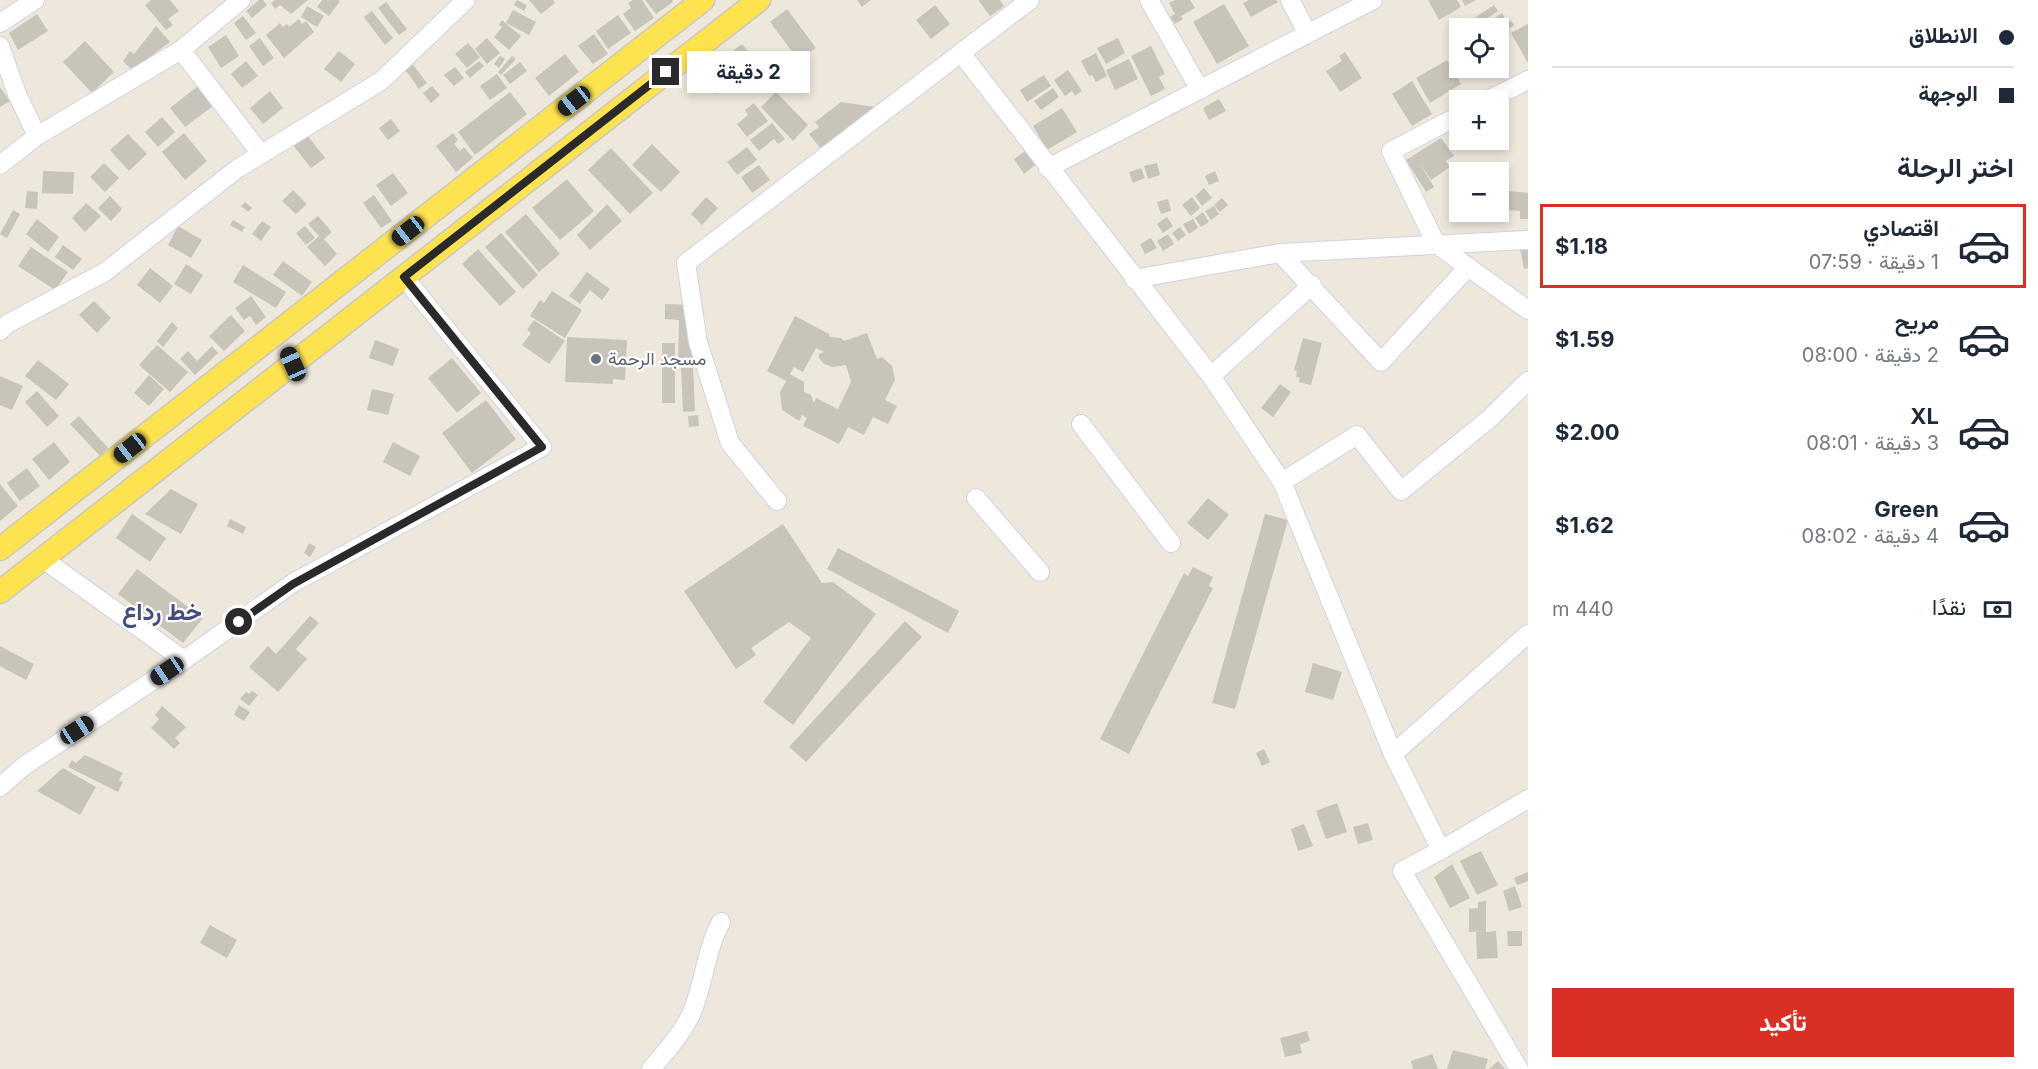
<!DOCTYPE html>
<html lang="ar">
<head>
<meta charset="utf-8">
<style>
	:root { --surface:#fff; --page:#f6f6f7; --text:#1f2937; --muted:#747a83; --line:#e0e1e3; --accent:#d93025 }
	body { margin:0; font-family:Inter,Vazirmatn,sans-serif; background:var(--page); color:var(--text); direction:rtl; height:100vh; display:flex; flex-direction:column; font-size:22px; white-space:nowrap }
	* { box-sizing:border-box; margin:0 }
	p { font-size:20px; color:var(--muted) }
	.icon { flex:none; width:33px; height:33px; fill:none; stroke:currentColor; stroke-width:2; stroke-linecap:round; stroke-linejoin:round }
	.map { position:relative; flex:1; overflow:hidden; direction:ltr }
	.drawer { display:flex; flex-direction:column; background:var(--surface); width:510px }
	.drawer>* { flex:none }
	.guide { display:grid; align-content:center; height:132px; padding:0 24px; background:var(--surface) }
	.controls { position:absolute; left:1449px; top:18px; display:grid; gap:12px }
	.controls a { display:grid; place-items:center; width:60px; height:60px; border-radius:0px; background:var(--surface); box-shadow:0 3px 9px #0003; font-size:30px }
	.end { position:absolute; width:27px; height:27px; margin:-14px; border:8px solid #2a2a2a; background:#fff; box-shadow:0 0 0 3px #fff }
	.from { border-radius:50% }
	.bubble { position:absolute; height:42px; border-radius:0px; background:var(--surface); box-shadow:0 3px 9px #0003; font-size:20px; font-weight:700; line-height:42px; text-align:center; direction:rtl }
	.car { position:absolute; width:18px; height:36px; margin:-18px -9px; border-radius:8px; box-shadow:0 0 4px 2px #0007; background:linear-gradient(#222 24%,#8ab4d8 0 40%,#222 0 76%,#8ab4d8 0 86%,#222 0) }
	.guide b { display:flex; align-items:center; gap:21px; height:57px; font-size:22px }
	.guide b+b { border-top:2px solid var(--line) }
	.guide i { width:15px; height:15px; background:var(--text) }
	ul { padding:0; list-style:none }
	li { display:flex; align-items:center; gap:18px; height:84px; margin:0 12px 9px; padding:0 12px; border:3px solid transparent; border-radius:0px }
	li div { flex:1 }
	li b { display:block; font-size:22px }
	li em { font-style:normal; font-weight:700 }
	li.active { border-color:var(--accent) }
	li>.icon { width:54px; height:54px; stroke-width:1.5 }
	h2 { padding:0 24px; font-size:27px; line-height:72px }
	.pay { display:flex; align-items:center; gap:15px; height:66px; padding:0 24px; font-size:22px }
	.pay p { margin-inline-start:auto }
	.button { display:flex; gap:12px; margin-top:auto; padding:12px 24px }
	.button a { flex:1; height:69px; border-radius:0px; background:var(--accent); color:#fff; font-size:24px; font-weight:700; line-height:69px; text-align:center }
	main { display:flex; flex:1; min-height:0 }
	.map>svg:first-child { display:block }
	.building { fill:#c9c4ba; fill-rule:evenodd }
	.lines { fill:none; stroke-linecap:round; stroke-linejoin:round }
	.minor-casing { stroke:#d0d2e5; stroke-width:20 }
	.major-casing { stroke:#c8c8c8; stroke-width:25 }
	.minor { stroke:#fff; stroke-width:18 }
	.major { stroke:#fee350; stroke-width:22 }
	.route { stroke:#2a2a2a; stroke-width:8 }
	.worship-dot { fill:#6b7280; stroke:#fff; stroke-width:2 }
	.labels { text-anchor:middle; stroke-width:4.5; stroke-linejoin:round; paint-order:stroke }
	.worship-label { font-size:18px; fill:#5b616d; stroke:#fff; text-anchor:start }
	.district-label { font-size:24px; font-weight:bold; fill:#464c7f; stroke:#fff }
</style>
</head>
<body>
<main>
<section class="drawer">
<div class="guide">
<b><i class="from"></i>الانطلاق</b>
<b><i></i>الوجهة</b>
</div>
<h2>اختر الرحلة</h2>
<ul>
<li class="active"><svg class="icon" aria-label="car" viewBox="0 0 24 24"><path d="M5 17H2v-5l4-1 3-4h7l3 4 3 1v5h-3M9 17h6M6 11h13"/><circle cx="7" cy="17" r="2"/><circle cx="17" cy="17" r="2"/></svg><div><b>اقتصادي</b><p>1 دقيقة · 07:59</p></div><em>$1.18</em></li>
<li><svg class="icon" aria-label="car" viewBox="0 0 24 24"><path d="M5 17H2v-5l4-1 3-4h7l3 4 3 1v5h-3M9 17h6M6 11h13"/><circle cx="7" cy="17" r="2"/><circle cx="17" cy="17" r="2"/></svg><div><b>مريح</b><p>2 دقيقة · 08:00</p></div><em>$1.59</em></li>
<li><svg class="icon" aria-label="car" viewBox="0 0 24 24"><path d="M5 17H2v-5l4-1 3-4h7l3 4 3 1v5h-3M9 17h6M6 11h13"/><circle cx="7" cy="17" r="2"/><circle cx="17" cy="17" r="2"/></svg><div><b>XL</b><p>3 دقيقة · 08:01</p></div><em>$2.00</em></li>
<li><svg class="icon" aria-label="car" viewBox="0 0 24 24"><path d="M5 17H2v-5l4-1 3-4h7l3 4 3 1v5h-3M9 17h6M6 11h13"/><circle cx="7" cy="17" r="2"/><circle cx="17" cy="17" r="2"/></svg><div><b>Green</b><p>4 دقيقة · 08:02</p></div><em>$1.62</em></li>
</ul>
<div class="pay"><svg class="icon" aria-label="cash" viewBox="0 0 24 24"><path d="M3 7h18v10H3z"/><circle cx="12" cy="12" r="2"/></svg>نقدًا<p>440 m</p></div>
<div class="button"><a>تأكيد</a></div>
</section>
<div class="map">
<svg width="1528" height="1069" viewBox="0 0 1528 1069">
	<rect width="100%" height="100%" fill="#eee7db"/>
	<path class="building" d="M151,0H170L179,11L168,19L173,25L166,30L145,5Z
		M259,0H263L267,5L252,18L246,11Z
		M275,0H308L291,14L280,5L275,9L271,3Z
		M322,0H338L340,1L329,16L317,7Z
		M517,0L527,5L524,11L514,5Z
		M529,0H553L555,3L541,14Z
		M633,0H642L654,18L635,31L623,14L631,8L628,3Z
		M645,0H672L673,2L656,14Z
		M857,0H871L862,7Z
		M978,0H1000L1004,6L990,16Z
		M1175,0H1190L1195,8L1181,16L1183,19L1175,24L1170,17L1175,14L1169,3Z
		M1249,0H1276L1278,2L1251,17L1243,3Z
		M1428,0H1457L1461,7L1439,20Z
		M1462,0H1476L1465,6Z
		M386,2L407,29L399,35L378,8Z
		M1224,4L1249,46L1217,64L1193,22Z
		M935,5L950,24L931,39L916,20Z
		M1494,5L1498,11L1480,23L1476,17Z
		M307,6L324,16L317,27L301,17Z
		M787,9L816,48L799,61L770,22Z
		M513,10L536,22L529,35L506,23Z
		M372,11L393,38L385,45L364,17Z
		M1502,13L1507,22L1510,20L1514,25L1498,36V28H1489L1486,24Z
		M37,14L48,31L18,50L9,33Z
		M618,15L631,33L608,49L596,31Z
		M243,16L256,33L246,40L234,23Z
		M299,19L302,24L306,21L314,32L284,58L266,35L280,23L283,27L287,24L289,27Z
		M502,20L521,36L509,50L494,37L502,27L499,25Z
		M1528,24V63L1511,33Z
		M156,26L170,42L132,70L123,61L130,51L134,54Z
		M594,34L608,54L593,64L578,46Z
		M226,35L239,56L221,68L208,47Z
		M260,38L274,58L263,66L249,46Z
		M487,38L500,53L487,64L475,49Z
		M1118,38L1125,53L1106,64L1097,48Z
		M85,41L114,72L92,93L63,62Z
		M468,43L480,57L467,68L455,54Z
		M742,44L760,66L741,81L724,58Z
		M1151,46L1165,74L1159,77L1165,89L1151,96L1131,56Z
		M1460,50V68H1472L1461,74L1449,56Z
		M339,51L355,64L341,82L324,69Z
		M1345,52L1362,78L1340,92L1326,71L1342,61L1339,56Z
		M1096,53L1107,76L1096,82L1092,75L1089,76L1081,61Z
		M565,54L579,72L549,96L535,78Z
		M786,54L804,74L783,92L766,72Z
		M500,56L505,59L499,68L494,64Z
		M512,56L516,59L501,75L498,72Z
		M1129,59L1138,79L1115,90L1106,70Z
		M1447,60L1461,84L1430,103L1416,78Z
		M246,61L258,76L242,88L231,74Z
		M479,61L484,66L470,78L465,72Z
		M720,61L734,79L715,94L700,77Z
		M411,62L427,83L419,89L404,68Z
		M520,62L527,71L510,84L503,75Z
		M455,67L464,78L454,86L444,75Z
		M1068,70L1082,91L1075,96L1072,91L1065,96L1054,80Z
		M497,74L507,88L490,100L480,86Z
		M1044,75L1051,86L1027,102L1020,90Z
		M1412,81L1432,114L1412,126L1392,94Z
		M198,86L213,106L185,127L170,108Z
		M432,86L440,95L431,103L423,93Z
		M0,87L10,101L0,107Z
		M1053,88L1059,97L1041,110L1034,101Z
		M270,91L283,108L263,124L250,108Z
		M510,92L527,114L475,155L458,132Z
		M776,92L808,125L793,141L761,107Z
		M1219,99L1226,111L1209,120L1203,108Z
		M841,102L875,107L821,149L809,134L819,127L815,122Z
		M754,103L768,121L747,137L737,124L748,115L745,110Z
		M1062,108L1077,132L1047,150L1033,126Z
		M162,117L175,132L158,147L145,132Z
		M391,119L400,131L388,140L379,128Z
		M772,123L785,139L778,144L774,139L759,151L750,140Z
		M184,133L207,161L185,180L162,152Z
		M453,133L458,140L454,144L460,151L464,147L473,158L456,172L436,146Z
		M128,134L147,154L129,171L110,150Z
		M307,135L325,158L311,168L293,145Z
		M1441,138L1454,156L1446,161L1450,167L1431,180L1419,162L1434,187L1426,192L1406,160Z
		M652,144L680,172L661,192L632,165Z
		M747,147L757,160L737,175L727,162Z
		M611,148L653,193L630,214L588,170Z
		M1025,151L1035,165L1024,174L1014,159Z
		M104,163L119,178L105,192L90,177Z
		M1157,163L1160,175L1148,179L1144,166Z
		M759,165L770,180L752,193L741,177Z
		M1141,168L1145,178L1133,183L1129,172Z
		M43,171L74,172L73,194L42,193Z
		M1215,171L1219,181L1209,185L1205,176Z
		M393,173L408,193L391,206L376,185Z
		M567,179L594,211L560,240L532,208Z
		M1204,188L1212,198L1202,206L1195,196Z
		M293,190L307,204L296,214L282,201Z
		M1499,190L1528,193V219H1520V211L1509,210L1508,219H1497Z
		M27,191L38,192L37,209L25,208Z
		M374,195L392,221L381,228L363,203Z
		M110,196L122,209L111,221L98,208Z
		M706,197L718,208L702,225L691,214Z
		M1192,197L1200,208L1191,216L1182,205Z
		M1222,198L1228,205L1220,212L1214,205Z
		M1168,199L1171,211L1161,214L1157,202Z
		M245,202L252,208L248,212L241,206Z
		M86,203L101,216L85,232L72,218Z
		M607,204L622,221L590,250L577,235Z
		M1214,206L1219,214L1211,220L1205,211Z
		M13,210L20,214L7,238L0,234Z
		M1203,212L1209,222L1201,227L1195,218Z
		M526,214L560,254L539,272L505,232Z
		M318,216L332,232L324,239L337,254L325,266L307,247L319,236L308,224Z
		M1167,217L1173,226L1163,233L1157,224Z
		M37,219L59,237L48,252L26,234Z
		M1193,219L1198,228L1189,234L1183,224Z
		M233,220L245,227L242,232L230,225Z
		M262,221L271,227L261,241L252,234Z
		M178,226L202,240L191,258L168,245Z
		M305,226L315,238L306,245L296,233Z
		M1180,227L1186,235L1178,241L1172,233Z
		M501,233L538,275L523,289L485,247Z
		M1168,234L1174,244L1163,251L1157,241Z
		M1151,238L1157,248L1145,254L1140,244Z
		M63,245L82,259L73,270L55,257Z
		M1528,246V268L1524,269L1520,248Z
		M31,247L68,272L55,290L18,266Z
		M478,249L516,292L500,306L462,264Z
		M283,261L312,282L302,296L273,275Z
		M186,264L203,275L191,294L174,284Z
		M243,265L286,292L276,308L233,282Z
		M150,268L173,286L160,303L137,285Z
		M587,272L610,289L602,300L590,290L580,304L569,296Z
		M552,291L582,310L565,338L530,316L540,300L544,303Z
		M251,296L266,317L256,325L250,316L244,320L235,308Z
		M94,301L111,318L97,333L79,315Z
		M665,304L695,305L694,363H678L679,320L665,319Z
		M231,315L245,331L224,351L209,336Z
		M795,316L829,334L830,337L841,338L844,341L867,333L877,359L882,357L892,366L895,380L885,400L897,406L888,424L873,417L864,435L848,427L839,444L803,426L807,418L802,415L799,421L782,410L780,392L786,381L767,371ZM816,348L824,352L819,354V358L824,364L833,367L846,365L851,382L838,409L816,398L814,403L811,395L804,392V382L790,374L794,367L803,372Z
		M534,320L565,341L549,364L522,345L531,333L527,330Z
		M172,322L178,328L163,347L157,341Z
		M567,337L627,340L625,380L613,379V384L565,382Z
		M1303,338L1322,343L1311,385L1299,382L1300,378L1296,377L1297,371L1294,370Z
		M375,340L399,349L393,366L369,358Z
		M662,343H675V403H662Z
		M157,345L188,372L170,392L139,365Z
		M212,346L218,353L195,375L180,359L188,351L197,361Z
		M452,358L481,393L457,413L428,378Z
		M38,360L69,384L56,400L25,376Z
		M681,368H693L695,411L683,412Z
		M149,375L164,389L149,406L134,393Z
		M0,376L23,386L12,410L0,405Z
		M1280,384L1291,392L1273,417L1261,408Z
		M372,389L394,394L388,415L367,410Z
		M37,391L59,416L47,427L25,402Z
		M486,400L516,439L472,473L442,433Z
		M698,415L699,426L689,427L688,416Z
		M79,416L108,448L100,456L70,424Z
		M54,442L70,462L49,480L32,459Z
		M393,442L420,456L410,476L383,462Z
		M27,468L40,486L20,501L7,483Z
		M0,484L18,506L0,521Z
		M171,489L198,504L181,534L145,514Z
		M1208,498L1229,515L1208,540L1187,523Z
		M132,514L166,538L150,562L116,538Z
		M1265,514L1288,520L1235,709L1212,703Z
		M230,519L246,527L243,534L227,526Z
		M783,524L822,583L833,582L876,614L793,725L763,702L811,638L789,622L751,648L756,655L736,669L684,591Z
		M309,543L316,547L310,557L304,553Z
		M838,548L959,611L948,633L827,569Z
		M1193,567L1213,577L1209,586L1213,588L1129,754L1100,739L1184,573L1188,576Z
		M137,569L203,618L183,643L118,594Z
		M310,616L319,623L296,649L307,659L278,692L249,667L268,646L276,654Z
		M905,621L922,637L806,762L789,747Z
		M0,646L34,664L26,680L0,666Z
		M1313,663L1342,672L1333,700L1305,692Z
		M252,691L258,695L249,706L240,699L246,692L249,694Z
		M239,705L250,712L244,721L234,715Z
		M162,706L186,727L175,738L180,743L174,749L151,728L159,719L155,715Z
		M1264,749L1270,762L1262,766L1256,753Z
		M85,755L123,773L119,780L123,782L118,792L68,767L72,760L76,763Z
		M63,768L96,787L80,815L37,791Z
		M1337,803L1347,832L1326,839L1316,811Z
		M1368,823L1373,840L1358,844L1353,827Z
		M1304,824L1313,846L1298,851L1291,829Z
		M1481,851L1498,885L1477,895L1460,861Z
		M1452,864L1470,898L1450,908L1434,877Z
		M1528,872V881L1517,885L1514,878Z
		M1515,886L1522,907L1509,911L1503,891Z
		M1486,901V932L1496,931L1498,958L1477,959L1476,932L1483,931L1469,932V909L1478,908V902Z
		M210,925L237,940L227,958L200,943Z
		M1507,931H1522V946H1508Z
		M1307,1031L1310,1041L1300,1044L1302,1053L1285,1057L1280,1038Z
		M1453,1050L1488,1059L1485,1069H1447Z
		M1432,1054L1438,1069H1413L1411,1061Z
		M1498,1061L1505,1069H1489Z"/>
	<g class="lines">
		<g class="minor-casing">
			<path id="minor" d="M1149,0L1200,90
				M1290,0L1308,34
				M0,23L35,0
				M0,46L17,94L37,136
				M181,50L261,154
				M961,53L1211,376L1282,482L1393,754L1441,850L1528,799
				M1488,100L1528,80
				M1460,115L1391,151L1436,244L1528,310
				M0,165L37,136L181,50L241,0
				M1048,168L1373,0
				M1280,253L1381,362L1468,267
				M1134,279L1280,253L1528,240
				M0,331L7,324L105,272L237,169L381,81L466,0
				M1211,376L1312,285
				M1081,424L1171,543
				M1282,482L1357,435L1401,491L1489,419L1528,381
				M976,498L1040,572
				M777,501L730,443L698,342L686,263L1030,0
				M43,559L184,660
				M1393,754L1528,634
				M0,787L24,766L184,660L293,583L542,447L404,277
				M1441,850L1402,871L1519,1069
				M651,1069C666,1051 683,1033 692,1012C704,983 706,950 721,922"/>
		</g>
		<g class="major-casing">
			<path id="major" d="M0,549L703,0
				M0,592L759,0"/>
		</g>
		<use href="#minor" class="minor"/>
		<use href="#major" class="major"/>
	</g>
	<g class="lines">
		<path class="route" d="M239,622L293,584L542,447L404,277L666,72"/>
	</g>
	<circle class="worship-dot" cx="596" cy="359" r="6"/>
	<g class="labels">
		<g class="worship-label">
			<text x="608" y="365">مسجد الرحمة</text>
		</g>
		<g class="district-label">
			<text x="162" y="620">خط رداع</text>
		</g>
	</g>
</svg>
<div class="controls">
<a><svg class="icon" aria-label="locate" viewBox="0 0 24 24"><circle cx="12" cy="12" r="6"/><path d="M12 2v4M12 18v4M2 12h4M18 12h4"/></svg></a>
<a>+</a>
<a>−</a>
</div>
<i class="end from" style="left:239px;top:622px"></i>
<i class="end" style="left:666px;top:72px"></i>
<div class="bubble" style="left:687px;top:51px;width:123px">2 دقيقة</div>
<i class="car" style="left:574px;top:101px;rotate:232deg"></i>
<i class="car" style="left:408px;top:231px;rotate:232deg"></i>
<i class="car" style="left:293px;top:364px;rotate:336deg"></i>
<i class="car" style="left:130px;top:448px;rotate:232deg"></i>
<i class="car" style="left:167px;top:671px;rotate:236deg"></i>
<i class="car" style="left:77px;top:730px;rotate:57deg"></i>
</div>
</main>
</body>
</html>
